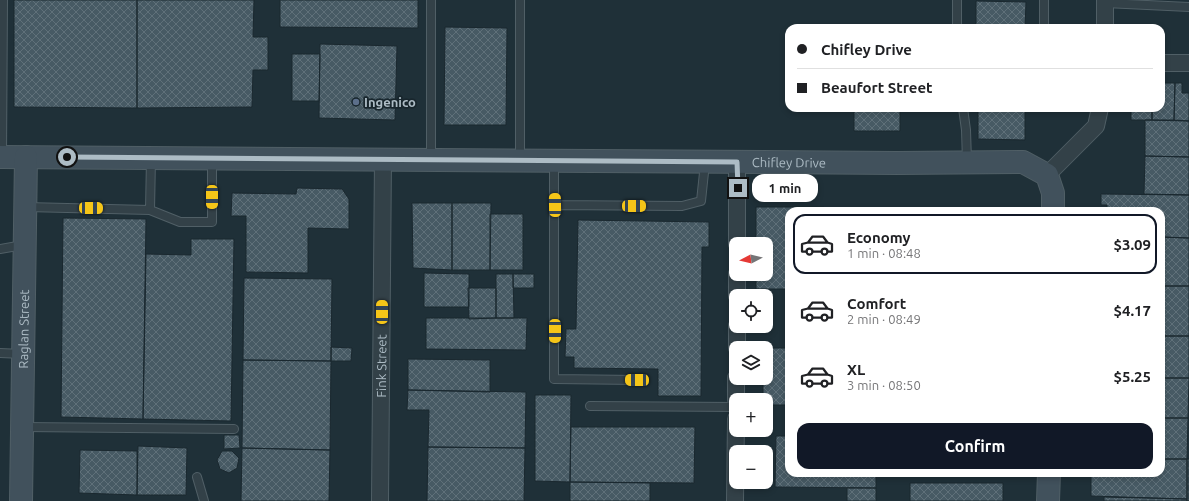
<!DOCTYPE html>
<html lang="en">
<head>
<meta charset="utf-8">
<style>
	:root { --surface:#fff; --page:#f2f2f2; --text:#202124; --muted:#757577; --line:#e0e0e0; --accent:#111827 }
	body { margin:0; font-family:Ubuntu,sans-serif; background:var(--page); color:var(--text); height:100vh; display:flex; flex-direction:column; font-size:15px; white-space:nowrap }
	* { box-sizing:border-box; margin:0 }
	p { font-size:13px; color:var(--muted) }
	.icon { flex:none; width:22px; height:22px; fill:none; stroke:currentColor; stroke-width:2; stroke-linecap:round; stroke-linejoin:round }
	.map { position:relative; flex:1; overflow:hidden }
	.side { position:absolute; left:785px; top:207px; width:380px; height:270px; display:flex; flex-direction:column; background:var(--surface); border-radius:12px; box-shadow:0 2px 6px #0003 }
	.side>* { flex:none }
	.top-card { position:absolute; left:785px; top:24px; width:380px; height:88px; border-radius:12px; box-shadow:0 2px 6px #0003; display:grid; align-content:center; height:88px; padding:0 12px; background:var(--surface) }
	.needle { width:26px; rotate:263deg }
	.tools { position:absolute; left:729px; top:237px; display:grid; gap:8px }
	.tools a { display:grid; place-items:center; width:44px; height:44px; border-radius:8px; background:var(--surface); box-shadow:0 2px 6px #0003; font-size:20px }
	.end { position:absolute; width:18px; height:18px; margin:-9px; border:5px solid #adbcc5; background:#111; box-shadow:0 0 0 2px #111 }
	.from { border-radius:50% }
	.bubble { position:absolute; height:28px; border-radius:12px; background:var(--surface); box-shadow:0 2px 6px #0003; font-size:13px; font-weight:700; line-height:28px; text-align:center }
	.car { position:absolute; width:12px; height:24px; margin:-12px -6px; border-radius:5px; box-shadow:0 0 3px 1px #0007; background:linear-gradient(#f5c518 24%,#345 0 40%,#f5c518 0 76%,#345 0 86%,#f5c518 0) }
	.top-card b { display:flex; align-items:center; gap:14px; height:38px; font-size:15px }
	.top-card b+b { border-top:1px solid var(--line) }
	.top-card i { width:10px; height:10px; background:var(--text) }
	ul { padding:7px 0 0; list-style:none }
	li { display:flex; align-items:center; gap:12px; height:60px; margin:0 8px 6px; padding:0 4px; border:2px solid transparent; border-radius:12px }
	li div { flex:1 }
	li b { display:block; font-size:15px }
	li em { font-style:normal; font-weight:700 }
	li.active { border-color:var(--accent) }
	li>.icon { width:36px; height:36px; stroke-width:1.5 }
	.cta { display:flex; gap:8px; margin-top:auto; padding:8px 12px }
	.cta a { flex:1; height:46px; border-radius:12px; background:var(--accent); color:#fff; font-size:16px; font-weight:700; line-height:46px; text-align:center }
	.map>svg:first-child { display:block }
	.building { fill:url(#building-cross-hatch); stroke:#1a282f }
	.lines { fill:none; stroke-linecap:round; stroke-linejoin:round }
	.lane-casing { stroke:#505f66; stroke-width:10 }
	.street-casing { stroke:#505f66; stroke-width:18 }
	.secondary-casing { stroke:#505f66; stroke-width:24 }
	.lane { stroke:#334148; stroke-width:8 }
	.street { stroke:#334148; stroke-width:16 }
	.secondary { stroke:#41515c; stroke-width:22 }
	.route { stroke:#adbcc5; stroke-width:5 }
	.service-dot { fill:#5c6f8a; stroke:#18262d; stroke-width:1.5 }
	.labels { text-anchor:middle; stroke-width:3.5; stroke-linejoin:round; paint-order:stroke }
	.poi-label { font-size:13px; font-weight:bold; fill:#adbcc5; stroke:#18262d; text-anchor:start }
	.street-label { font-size:13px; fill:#adbcc5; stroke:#18262d }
</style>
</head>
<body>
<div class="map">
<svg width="1189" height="501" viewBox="0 0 1189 501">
	<defs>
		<pattern id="building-cross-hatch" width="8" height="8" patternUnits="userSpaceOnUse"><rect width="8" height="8" fill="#475a64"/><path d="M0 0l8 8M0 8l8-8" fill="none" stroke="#5f7079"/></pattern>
	</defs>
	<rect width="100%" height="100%" fill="#1f3038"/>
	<path class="building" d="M14,0H137V108L14,107Z
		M137,0H254L253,37H268V70H253L252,107L137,108Z
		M280,0H418V28L280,27Z
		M976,1L1026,2L1025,28H976Z
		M445,27L507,28L506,125H444Z
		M320,44L397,46L395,120L319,118Z
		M292,54H320L319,101H292Z
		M1161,83H1175L1174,120H1152V108H1161Z
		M1175,83H1182V93H1189V121L1174,120Z
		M854,108H900V131H854Z
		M978,108H1025V140L978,139Z
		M1131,108H1152V120H1131Z
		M1145,120L1189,121V157L1145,156Z
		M1145,156L1189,157V195L1144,194Z
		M297,188L342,189L349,199V229L308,228V273L246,272V216H231L232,193L296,194Z
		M1101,194L1189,195V238L1161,237V211H1107V205H1101Z
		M412,203H452V270L413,268Z
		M452,203H491L490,270H452Z
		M756,207H824V211H789V289H756V274H766V244H756Z
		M490,214H523V270H490Z
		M63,218L146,219L143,419L61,417Z
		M578,220L709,222V247H702L701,396H658V369L574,368V357H565L566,329H576Z
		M1161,237L1189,238V286H1161Z
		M191,239H234L231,421L143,419L146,254L191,255Z
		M424,273L469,274V307H424Z
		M496,274H513L514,318H496Z
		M513,274H534V288H513Z
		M244,278L332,279L331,361L243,360Z
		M1161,286H1189V336H1161Z
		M468,288H496V318L469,319Z
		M426,318H527L526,350L426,349Z
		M1161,336H1189V378H1161Z
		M331,347L352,348L351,361H331Z
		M766,348H789V473H876V488L775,487L776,436H786L787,405H766V400H763V378H766Z
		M408,359L490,360V392L408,390Z
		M243,360L331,361L330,450L242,448Z
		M1161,378H1189L1188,418H1161Z
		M408,390L526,392L525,448L428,447L429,410H407Z
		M535,395H571L570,482L535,481Z
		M1161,418H1188L1187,459H1161Z
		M571,427H695L694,483L570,482Z
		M224,435H239L240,448L224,449Z
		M138,446L187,448L186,495H137Z
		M428,447L525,448L524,501H427Z
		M242,448L330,450L329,501H241Z
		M80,450L137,451V495L79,493Z
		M222,451H232L239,458L237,468L229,473L220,469L217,460Z
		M1161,459H1187V499L1091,496V473H1161Z
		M1187,459H1189V501H1187Z
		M570,482L650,483V501H570Z
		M910,483H1003V501H910Z
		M847,488H876V501H847Z
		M1104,497L1187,499V501H1104Z"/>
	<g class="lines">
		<g class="lane-casing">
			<path id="lane" d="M520,0V160
				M1105,3L1189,7
				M957,28V0
				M1044,28V0
				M963,108L966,130L967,161
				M2,156L3,0
				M431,159V0
				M554,161V379L637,380
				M555,205L682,206L701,201L705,163
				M26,207L150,210L180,222H212V160
				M150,210L151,158
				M0,249L23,245
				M0,353L23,354
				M590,406L736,407
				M23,427L234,429
				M197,477L204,501"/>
		</g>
		<g class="street-casing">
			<g id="street">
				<path d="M1105,28V0"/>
				<path d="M1161,63H1189"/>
				<path d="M1047,175L1096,126L1100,108"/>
				<path d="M737,244V162"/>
				<path d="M737,296V274"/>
				<path d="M737,348V326"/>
				<path d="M736,400V378"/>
				<path id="s1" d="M380,501L383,159"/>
				<path d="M735,501L736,419"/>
			</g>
		</g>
		<g class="secondary-casing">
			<g id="secondary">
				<path id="s2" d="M0,157L897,163L1023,162L1047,175L1053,193V211"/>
				<path id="s3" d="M21,501L26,157"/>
				<path d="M1048,501L1049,473"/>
			</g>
		</g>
		<use href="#lane" class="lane"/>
		<use href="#street" class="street"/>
		<use href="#secondary" class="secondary"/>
	</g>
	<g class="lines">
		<path class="route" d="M67,157L737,162L738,188"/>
	</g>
	<circle class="service-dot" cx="356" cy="102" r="4"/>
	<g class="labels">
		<g class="poi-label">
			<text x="364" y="107">Ingenico</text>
		</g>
		<g class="street-label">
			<text dy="5" stroke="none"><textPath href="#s2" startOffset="789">Chifley Drive</textPath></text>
			<text dy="5" stroke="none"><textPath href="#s3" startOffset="172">Raglan Street</textPath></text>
			<text dy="5" stroke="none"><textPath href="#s1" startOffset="135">Fink Street</textPath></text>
		</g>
	</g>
</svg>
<div class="tools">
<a><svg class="needle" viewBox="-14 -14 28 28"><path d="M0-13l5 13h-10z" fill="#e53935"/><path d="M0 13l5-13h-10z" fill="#757577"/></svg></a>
<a><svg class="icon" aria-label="locate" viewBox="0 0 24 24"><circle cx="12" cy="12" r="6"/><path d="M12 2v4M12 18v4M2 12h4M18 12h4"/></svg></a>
<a><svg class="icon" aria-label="layers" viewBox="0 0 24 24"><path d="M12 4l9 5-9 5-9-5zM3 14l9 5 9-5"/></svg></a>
<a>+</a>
<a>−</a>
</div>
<i class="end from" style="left:67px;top:157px"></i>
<i class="end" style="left:738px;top:188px"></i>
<div class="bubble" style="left:752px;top:174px;width:66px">1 min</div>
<i class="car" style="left:212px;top:197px;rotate:180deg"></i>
<i class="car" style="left:555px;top:205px;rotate:359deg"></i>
<i class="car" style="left:634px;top:206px;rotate:90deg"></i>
<i class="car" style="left:91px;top:208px;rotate:91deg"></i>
<i class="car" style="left:382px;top:312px;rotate:0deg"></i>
<i class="car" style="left:555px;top:331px;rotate:180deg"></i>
<i class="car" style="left:637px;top:380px;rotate:271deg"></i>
<div class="top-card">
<b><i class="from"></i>Chifley Drive</b>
<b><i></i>Beaufort Street</b>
</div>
<section class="side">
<ul>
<li class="active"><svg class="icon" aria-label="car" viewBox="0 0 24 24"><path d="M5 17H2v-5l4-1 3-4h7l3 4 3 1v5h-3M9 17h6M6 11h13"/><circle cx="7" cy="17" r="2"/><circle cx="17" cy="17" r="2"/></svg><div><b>Economy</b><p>1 min · 08:48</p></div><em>$3.09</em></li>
<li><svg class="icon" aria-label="car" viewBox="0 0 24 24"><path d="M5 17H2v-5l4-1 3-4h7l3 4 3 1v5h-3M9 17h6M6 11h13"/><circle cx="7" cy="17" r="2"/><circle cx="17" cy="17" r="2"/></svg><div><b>Comfort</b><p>2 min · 08:49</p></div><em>$4.17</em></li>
<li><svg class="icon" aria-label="car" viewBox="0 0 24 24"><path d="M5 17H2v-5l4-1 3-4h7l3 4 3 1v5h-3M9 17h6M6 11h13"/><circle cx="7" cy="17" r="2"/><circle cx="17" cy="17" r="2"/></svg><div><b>XL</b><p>3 min · 08:50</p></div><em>$5.25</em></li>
</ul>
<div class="cta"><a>Confirm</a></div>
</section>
</div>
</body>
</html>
